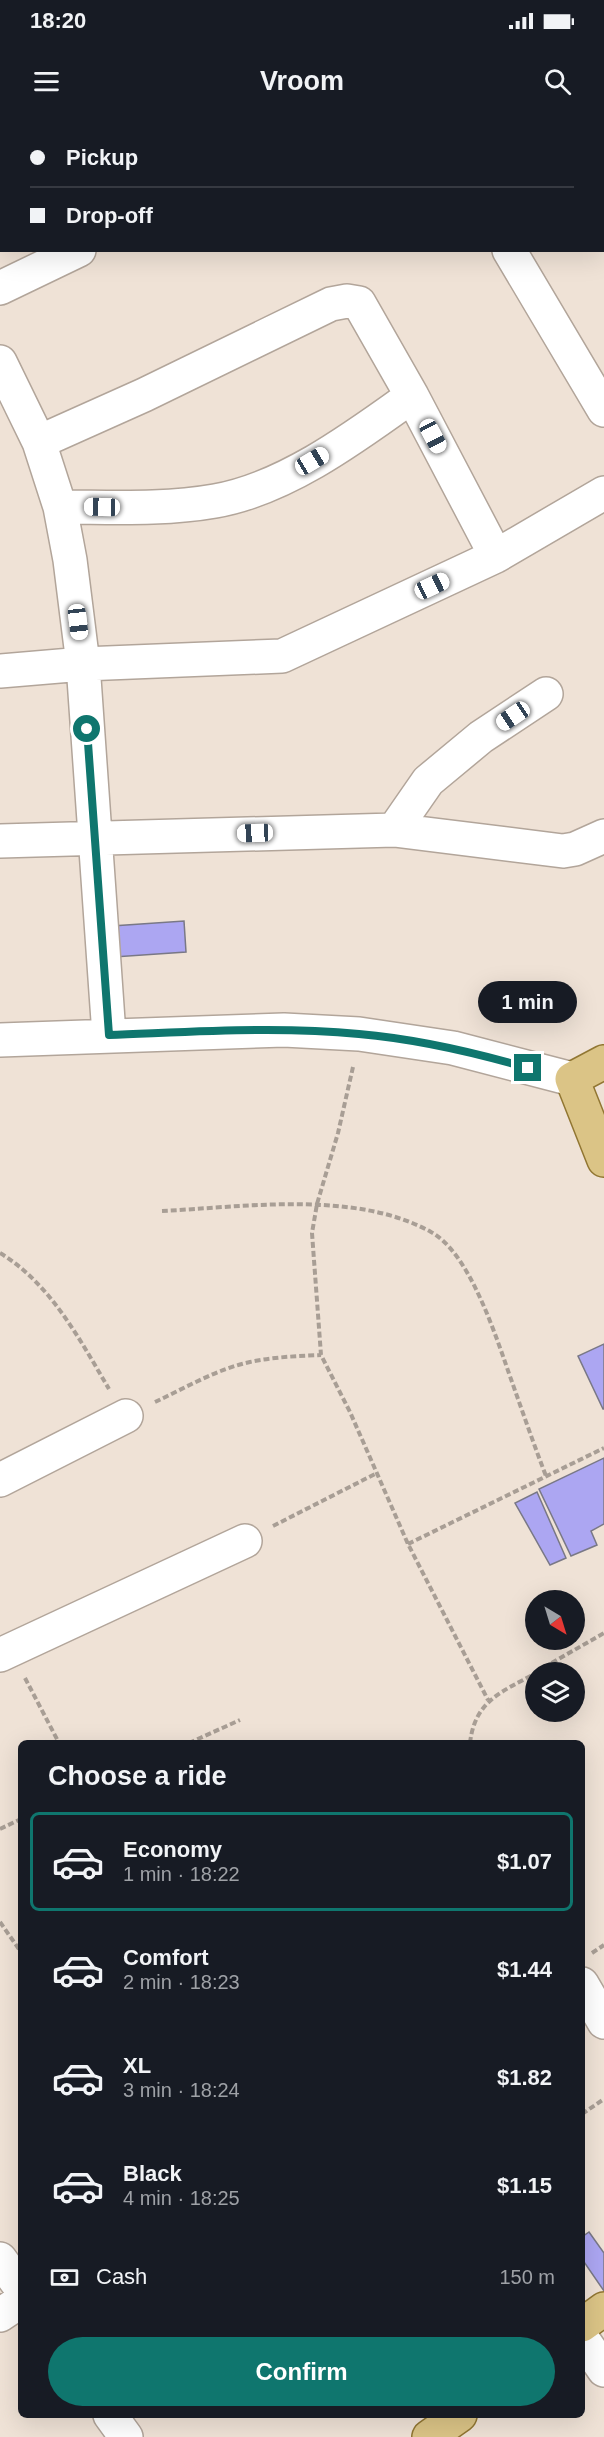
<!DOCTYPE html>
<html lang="en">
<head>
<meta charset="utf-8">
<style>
	:root { --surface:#171b24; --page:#242831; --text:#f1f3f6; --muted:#9ea1a6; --line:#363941; --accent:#0f766e }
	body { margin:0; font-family:Arial,sans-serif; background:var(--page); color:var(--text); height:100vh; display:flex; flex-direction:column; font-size:22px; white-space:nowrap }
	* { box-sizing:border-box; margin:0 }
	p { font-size:20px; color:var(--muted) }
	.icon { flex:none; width:33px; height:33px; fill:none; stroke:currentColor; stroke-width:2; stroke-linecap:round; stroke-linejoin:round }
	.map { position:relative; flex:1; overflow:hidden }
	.side { position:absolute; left:18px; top:1620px; width:567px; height:678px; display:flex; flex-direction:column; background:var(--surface); border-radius:9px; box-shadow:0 6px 24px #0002 }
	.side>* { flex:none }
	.guide { position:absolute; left:0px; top:0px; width:604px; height:132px; box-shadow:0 6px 24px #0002; display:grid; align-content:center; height:132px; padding:0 30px; background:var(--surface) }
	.needle { width:39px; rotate:142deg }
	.controls { position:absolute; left:525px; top:1470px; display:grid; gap:12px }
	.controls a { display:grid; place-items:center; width:60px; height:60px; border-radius:50%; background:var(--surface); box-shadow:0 6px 24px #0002; font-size:30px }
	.end { position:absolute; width:27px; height:27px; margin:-14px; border:8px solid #0f766e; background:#fff; box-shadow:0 0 0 3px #fff }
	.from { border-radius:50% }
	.bubble { position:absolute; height:42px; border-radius:21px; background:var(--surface); box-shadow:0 6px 24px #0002; font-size:20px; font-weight:800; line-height:42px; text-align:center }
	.car { position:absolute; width:18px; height:36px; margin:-18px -9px; border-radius:8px; box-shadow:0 0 4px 2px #0007; background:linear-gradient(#fff 24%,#345 0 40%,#fff 0 76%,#345 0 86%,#fff 0) }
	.guide b { display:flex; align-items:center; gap:21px; height:57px; font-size:22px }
	.guide b+b { border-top:2px solid var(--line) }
	.guide i { width:15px; height:15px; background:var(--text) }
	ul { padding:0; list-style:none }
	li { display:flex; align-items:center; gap:18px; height:99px; margin:0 12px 9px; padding:0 18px; border:3px solid transparent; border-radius:9px }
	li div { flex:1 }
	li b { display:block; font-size:22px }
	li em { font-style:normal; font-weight:800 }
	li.active { border-color:var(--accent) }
	li>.icon { width:54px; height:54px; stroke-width:1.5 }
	h2 { padding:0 30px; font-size:27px; line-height:72px }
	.pay { display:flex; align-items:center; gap:15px; height:66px; padding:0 30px; font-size:22px }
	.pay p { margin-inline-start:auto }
	.action { display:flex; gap:12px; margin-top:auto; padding:12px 30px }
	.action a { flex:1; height:69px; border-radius:36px; background:var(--accent); color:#fff; font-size:24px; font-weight:800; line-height:69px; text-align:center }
	.status { display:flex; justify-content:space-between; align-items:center; height:42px; padding:0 30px; background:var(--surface); direction:ltr }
	.status svg { height:16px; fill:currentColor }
	header { display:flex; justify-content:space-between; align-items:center; height:78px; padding:0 30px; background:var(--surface); font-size:27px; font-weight:800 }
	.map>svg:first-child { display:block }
	.building { fill:#aca6f2; stroke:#797886; stroke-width:1.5 }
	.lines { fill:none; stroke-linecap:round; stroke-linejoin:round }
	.minor-casing { stroke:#b2a59a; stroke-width:36 }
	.major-casing { stroke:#917632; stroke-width:36 }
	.path { stroke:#a89e95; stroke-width:4; stroke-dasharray:6 3; stroke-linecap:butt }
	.minor { stroke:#fff; stroke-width:33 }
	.major { stroke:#dbc486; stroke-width:33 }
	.route { stroke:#0f766e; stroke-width:8 }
</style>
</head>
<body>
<div class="status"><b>18:20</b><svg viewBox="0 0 49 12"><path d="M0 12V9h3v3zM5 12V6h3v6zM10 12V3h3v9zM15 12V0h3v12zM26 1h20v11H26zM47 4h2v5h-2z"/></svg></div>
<header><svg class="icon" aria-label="menu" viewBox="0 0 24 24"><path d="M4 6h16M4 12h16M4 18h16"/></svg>Vroom<svg class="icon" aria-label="search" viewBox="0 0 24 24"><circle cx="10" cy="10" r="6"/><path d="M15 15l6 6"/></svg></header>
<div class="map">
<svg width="604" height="2317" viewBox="0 0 604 2317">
	<rect width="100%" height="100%" fill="#efe2d6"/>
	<path class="building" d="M184,801L186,832L114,837L112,806Z
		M604,1224V1289H603L578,1236Z
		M604,1338V1404L591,1411L597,1425L571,1436L539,1369Z
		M537,1372L566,1438L550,1445L515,1383Z
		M589,2112L604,2133V2171L582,2139V2117Z"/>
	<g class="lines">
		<g class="minor-casing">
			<path id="minor" d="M60,0L61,2
				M250,0L251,2
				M441,0L442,2
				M311,2L313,0
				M509,130L604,290
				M0,168L79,130
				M0,242L39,322L60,387L70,440L83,544L109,915
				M39,322L144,275L331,184L347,181L359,183L412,276L496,436
				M60,387C111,387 164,390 215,381C285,369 355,317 412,276
				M0,551L83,544L282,536L496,436L604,373
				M394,710L428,661L481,617L546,574
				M0,721L394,710L563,731L575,729L604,716
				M0,920L284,910L359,914L453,928L572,959
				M0,1360L126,1296
				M0,1535L245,1421
				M582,1864L604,1902
				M0,2139L21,2168
				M0,2195L21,2181
				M582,2218L604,2250
				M110,2295L126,2317"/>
		</g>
		<g class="major-casing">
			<path id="major" d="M604,942L572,959L604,1040
				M582,2205L604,2189
				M429,2317L460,2295"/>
		</g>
		<path class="path" d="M353,947L338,1013L317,1084L312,1113L321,1235L350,1292L408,1424L488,1580
			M162,1091C244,1087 356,1070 431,1112C471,1134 497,1220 512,1262C523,1293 534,1325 546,1356
			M0,1133C51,1164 80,1220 109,1269
			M155,1282C185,1268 217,1249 250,1242C274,1237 297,1236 321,1235
			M273,1406L377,1353
			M408,1424L604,1328
			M536,1552L604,1513
			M25,1558L59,1623
			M189,1623L240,1600
			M470,1623C475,1580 502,1572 536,1553
			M0,1709L21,1699
			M0,1802L21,1832
			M592,1833L604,1825
			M582,1994L604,1979"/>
		<use href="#minor" class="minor"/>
		<use href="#major" class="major"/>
	</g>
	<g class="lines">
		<path class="route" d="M87,609L109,915C192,912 276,906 359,914C416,919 473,932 528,948"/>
	</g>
</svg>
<div class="controls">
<a><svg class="needle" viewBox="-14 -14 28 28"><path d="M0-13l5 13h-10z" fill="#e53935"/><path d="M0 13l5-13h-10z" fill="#9ea1a6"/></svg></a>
<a><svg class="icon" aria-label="layers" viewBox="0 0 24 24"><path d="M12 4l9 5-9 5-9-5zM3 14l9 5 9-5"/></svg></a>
</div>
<i class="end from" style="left:87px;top:609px"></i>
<i class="end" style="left:528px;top:948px"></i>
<div class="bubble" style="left:478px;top:861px;width:99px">1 min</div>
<i class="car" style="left:433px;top:316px;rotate:152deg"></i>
<i class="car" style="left:312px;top:341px;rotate:59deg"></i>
<i class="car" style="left:102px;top:387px;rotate:271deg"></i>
<i class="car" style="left:432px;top:466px;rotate:65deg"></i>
<i class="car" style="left:78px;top:502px;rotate:173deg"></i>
<i class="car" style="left:513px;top:596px;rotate:236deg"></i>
<i class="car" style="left:255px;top:713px;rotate:268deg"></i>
<div class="guide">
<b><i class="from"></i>Pickup</b>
<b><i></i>Drop-off</b>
</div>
<section class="side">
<h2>Choose a ride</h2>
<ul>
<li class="active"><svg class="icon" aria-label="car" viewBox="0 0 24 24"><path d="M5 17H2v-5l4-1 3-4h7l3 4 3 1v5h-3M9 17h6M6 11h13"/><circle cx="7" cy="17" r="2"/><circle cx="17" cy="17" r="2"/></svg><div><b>Economy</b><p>1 min · 18:22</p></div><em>$1.07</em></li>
<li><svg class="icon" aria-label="car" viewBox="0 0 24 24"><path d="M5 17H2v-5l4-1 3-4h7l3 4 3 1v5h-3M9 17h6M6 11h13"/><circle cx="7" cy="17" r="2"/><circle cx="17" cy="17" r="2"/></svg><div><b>Comfort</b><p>2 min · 18:23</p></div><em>$1.44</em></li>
<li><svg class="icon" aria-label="car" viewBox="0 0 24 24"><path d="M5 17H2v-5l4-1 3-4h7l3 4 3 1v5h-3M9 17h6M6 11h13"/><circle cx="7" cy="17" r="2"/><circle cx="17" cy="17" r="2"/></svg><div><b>XL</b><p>3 min · 18:24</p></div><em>$1.82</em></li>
<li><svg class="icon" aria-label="car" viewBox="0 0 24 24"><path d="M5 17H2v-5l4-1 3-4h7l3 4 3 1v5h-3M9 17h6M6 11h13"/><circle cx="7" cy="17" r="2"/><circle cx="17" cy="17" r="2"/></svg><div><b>Black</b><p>4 min · 18:25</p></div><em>$1.15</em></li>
</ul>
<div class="pay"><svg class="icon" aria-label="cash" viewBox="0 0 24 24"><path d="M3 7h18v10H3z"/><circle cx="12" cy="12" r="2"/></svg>Cash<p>150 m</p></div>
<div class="action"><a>Confirm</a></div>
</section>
</div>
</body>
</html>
